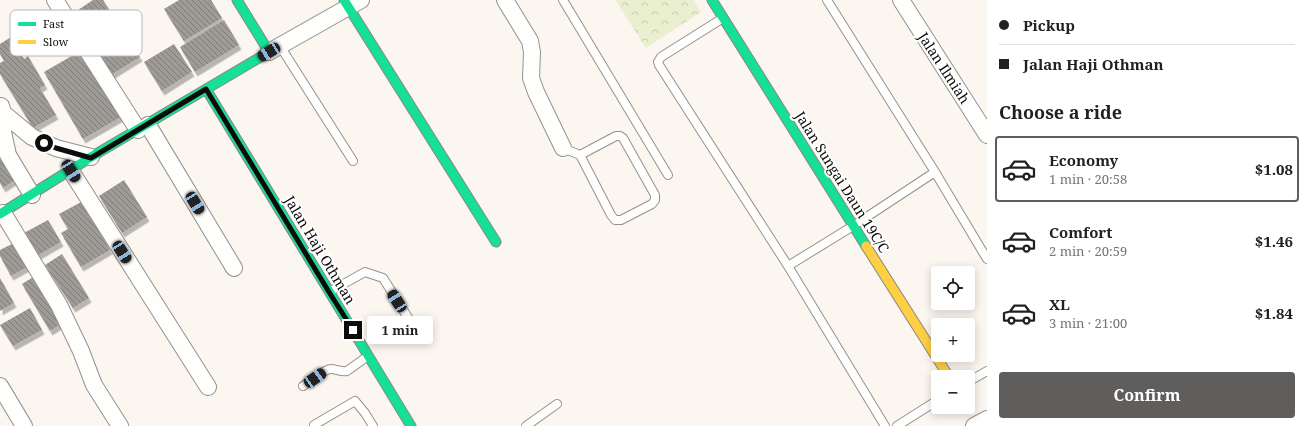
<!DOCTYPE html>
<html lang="en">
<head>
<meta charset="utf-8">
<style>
	:root { --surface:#fff; --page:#f6f6f6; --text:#202124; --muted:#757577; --line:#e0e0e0; --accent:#605e5c }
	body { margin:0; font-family:"Noto Serif",serif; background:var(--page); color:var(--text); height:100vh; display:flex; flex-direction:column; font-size:15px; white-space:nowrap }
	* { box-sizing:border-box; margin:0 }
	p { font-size:13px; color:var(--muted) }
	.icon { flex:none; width:22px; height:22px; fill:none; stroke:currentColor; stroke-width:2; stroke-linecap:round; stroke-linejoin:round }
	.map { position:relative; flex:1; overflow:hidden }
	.details { display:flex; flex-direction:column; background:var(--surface); width:320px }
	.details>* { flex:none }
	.guide { display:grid; align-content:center; height:88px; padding:0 12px; background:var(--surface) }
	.tools { position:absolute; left:931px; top:266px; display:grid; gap:8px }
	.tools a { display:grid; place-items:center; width:44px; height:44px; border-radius:4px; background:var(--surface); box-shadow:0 2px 10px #0003; font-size:20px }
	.end { position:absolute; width:18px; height:18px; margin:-9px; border:5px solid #0c0c0c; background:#fff; box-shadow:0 0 0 2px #fff }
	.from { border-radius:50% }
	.bubble { position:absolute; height:28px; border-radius:4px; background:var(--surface); box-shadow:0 2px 10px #0003; font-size:13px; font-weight:700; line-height:28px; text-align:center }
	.car { position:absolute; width:12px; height:24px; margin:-12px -6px; border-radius:5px; box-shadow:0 0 3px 1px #0007; background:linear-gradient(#222 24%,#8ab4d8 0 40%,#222 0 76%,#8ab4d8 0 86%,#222 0) }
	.guide b { display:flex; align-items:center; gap:14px; height:38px; font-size:15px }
	.guide b+b { border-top:1px solid var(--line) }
	.guide i { width:10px; height:10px; background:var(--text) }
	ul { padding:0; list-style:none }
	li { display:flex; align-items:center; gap:12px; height:66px; margin:0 8px 6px; padding:0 4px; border:2px solid transparent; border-radius:4px }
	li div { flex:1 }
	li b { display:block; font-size:15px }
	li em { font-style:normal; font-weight:700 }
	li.selected { border-color:var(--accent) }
	li>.icon { width:36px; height:36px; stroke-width:1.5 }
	h2 { padding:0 12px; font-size:18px; line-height:48px }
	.button { display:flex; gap:8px; margin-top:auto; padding:8px 12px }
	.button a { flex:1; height:46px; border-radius:4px; background:var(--accent); color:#fff; font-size:16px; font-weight:700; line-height:46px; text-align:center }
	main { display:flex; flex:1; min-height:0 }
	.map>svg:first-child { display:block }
	.park { fill:url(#park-crowns) }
	.building { fill:url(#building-back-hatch); filter:url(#shadow) }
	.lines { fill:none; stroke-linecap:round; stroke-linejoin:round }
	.lane-casing { stroke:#94918f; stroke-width:10 }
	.street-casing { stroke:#94918f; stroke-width:18 }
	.fast-casing { stroke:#8a8885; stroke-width:11 }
	.slow-casing { stroke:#8a8885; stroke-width:11 }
	.lane { stroke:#fefefd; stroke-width:8 }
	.street { stroke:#fefefd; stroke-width:16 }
	.fast { stroke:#16e098; stroke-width:9 }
	.slow { stroke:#ffcf43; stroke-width:9 }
	.route { stroke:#0c0c0c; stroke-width:5 }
	.labels { text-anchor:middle; stroke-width:4; stroke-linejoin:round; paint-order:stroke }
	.street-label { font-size:14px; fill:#0c0c0c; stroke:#fff }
	.key { fill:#fff; stroke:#b6b6b6; stroke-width:1 }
	.key-label { font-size:11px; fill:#0c0c0c }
</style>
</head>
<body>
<main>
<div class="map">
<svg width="987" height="426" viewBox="0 0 987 426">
	<defs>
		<pattern id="park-crowns" width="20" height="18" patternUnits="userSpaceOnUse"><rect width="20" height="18" fill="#eaefd0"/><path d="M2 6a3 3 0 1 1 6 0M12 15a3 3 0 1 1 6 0" fill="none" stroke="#c8ccb1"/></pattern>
		<pattern id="building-back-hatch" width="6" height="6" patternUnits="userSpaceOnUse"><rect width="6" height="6" fill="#9e9a96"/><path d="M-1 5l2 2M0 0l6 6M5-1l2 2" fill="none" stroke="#7f7c79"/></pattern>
		<filter id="shadow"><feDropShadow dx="2.5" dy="4.5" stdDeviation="0" flood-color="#0004"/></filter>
	</defs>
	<rect width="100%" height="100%" fill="#fbf6f0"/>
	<path class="park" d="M615,0H694L701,12L646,48Z"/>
	<path class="building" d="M93,0H103L140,57L111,75L72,14Z
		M179,0H211L222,18L184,41L164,9Z
		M224,20L239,45L195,72L180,47Z
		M11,37L24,59L28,56L45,85L40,88L56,115L33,128L0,74V63L4,61L0,54V44Z
		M174,44L192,72L162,91L144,62Z
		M82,50L121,117L83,139L44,72Z
		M0,144L20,177L3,188L0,183Z
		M124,180L147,217L122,233L99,196Z
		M83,201L110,250L81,267L61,233L68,229L59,214Z
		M48,220L61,242L37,256L24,233Z
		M16,242L29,266L11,276L0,256V250Z
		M62,254L89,298L73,308L45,265Z
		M38,274L66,321L50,331L22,284Z
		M0,278L14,303L0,311Z
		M30,308L42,330L13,346L0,325Z"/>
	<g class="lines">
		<g class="lane-casing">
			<path id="lane" d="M563,0L668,175
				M827,0L935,172L987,259
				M723,18L661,57L658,62L659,65L788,266
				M280,46L353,161
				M563,148L580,155L611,215L615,220H621L652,204L655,200V195L623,138L620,136H616L580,155
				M329,292L365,272L383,278L412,324
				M968,382L987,371
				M303,386C309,382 324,369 331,369C336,369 341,372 347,371L368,356
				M314,425L355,401L365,413L373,426
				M526,426L557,404
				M885,426L788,266L853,226L935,172
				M897,426L938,400"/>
		</g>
		<g class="street-casing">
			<path id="street" d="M55,0L138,130
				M505,0L530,41L532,52L531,78L536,92L563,148
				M901,0L987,135
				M269,52L361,0
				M1,106L3,113V132L8,155L32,195
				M3,113L32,137L56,148L91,157
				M148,125L234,268
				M71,171L208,387
				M3,213L59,305L81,351L94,385L120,426
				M0,386L24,426
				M974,426L987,419"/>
		</g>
		<g class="fast-casing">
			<path id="fast" d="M344,0L496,242
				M712,0L866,246
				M206,89L411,426
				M0,214L91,157L269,52L237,0"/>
		</g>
		<g class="slow-casing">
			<path id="slow" d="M866,246L949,377"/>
		</g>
		<use href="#lane" class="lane"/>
		<use href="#street" class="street"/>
		<use href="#fast" class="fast"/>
		<use href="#slow" class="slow"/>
	</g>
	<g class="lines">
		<path class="route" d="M44,143L56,148L91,158L206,89L329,292L353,330"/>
	</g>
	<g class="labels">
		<g class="street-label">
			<text transform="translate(944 68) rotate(57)" y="5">Jalan Ilmiah</text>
			<text transform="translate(842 182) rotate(58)" y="5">Jalan Sungai Daun 19C/C</text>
			<text transform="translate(320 250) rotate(59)" y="5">Jalan Haji Othman</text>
		</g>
	</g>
	<rect x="10" y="10" width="132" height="46" rx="6" class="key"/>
	<rect x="18" y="22" width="18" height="4" fill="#16e098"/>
	<rect x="18" y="40" width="18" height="4" fill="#ffcf43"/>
	<g class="key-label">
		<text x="43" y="28">Fast</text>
		<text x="43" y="46">Slow</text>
	</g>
</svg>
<div class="tools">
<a><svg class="icon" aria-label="locate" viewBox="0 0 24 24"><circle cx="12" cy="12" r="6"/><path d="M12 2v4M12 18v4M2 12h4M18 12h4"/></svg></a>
<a>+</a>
<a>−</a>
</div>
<i class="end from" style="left:44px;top:143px"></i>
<i class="end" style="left:353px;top:330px"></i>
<div class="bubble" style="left:367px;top:316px;width:66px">1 min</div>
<i class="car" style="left:269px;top:52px;rotate:239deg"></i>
<i class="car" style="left:71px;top:171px;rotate:148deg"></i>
<i class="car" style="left:195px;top:203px;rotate:149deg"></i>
<i class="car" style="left:122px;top:252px;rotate:148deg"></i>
<i class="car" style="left:397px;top:301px;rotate:327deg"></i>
<i class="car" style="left:315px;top:378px;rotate:55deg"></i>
</div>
<section class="details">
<div class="guide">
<b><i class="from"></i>Pickup</b>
<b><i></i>Jalan Haji Othman</b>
</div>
<h2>Choose a ride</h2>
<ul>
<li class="selected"><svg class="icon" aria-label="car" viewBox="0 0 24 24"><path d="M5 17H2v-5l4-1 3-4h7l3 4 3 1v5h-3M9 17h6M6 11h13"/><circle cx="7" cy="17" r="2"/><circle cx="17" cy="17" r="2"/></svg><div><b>Economy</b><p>1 min · 20:58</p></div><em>$1.08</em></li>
<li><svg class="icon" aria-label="car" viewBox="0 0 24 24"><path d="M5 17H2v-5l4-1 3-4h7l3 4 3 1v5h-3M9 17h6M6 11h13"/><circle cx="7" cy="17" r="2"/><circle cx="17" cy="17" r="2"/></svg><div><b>Comfort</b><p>2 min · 20:59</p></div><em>$1.46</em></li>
<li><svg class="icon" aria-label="car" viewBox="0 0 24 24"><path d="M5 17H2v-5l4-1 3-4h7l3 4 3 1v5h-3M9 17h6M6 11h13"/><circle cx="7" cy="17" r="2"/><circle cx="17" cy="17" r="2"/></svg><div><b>XL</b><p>3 min · 21:00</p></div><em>$1.84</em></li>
</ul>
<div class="button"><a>Confirm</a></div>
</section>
</main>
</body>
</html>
